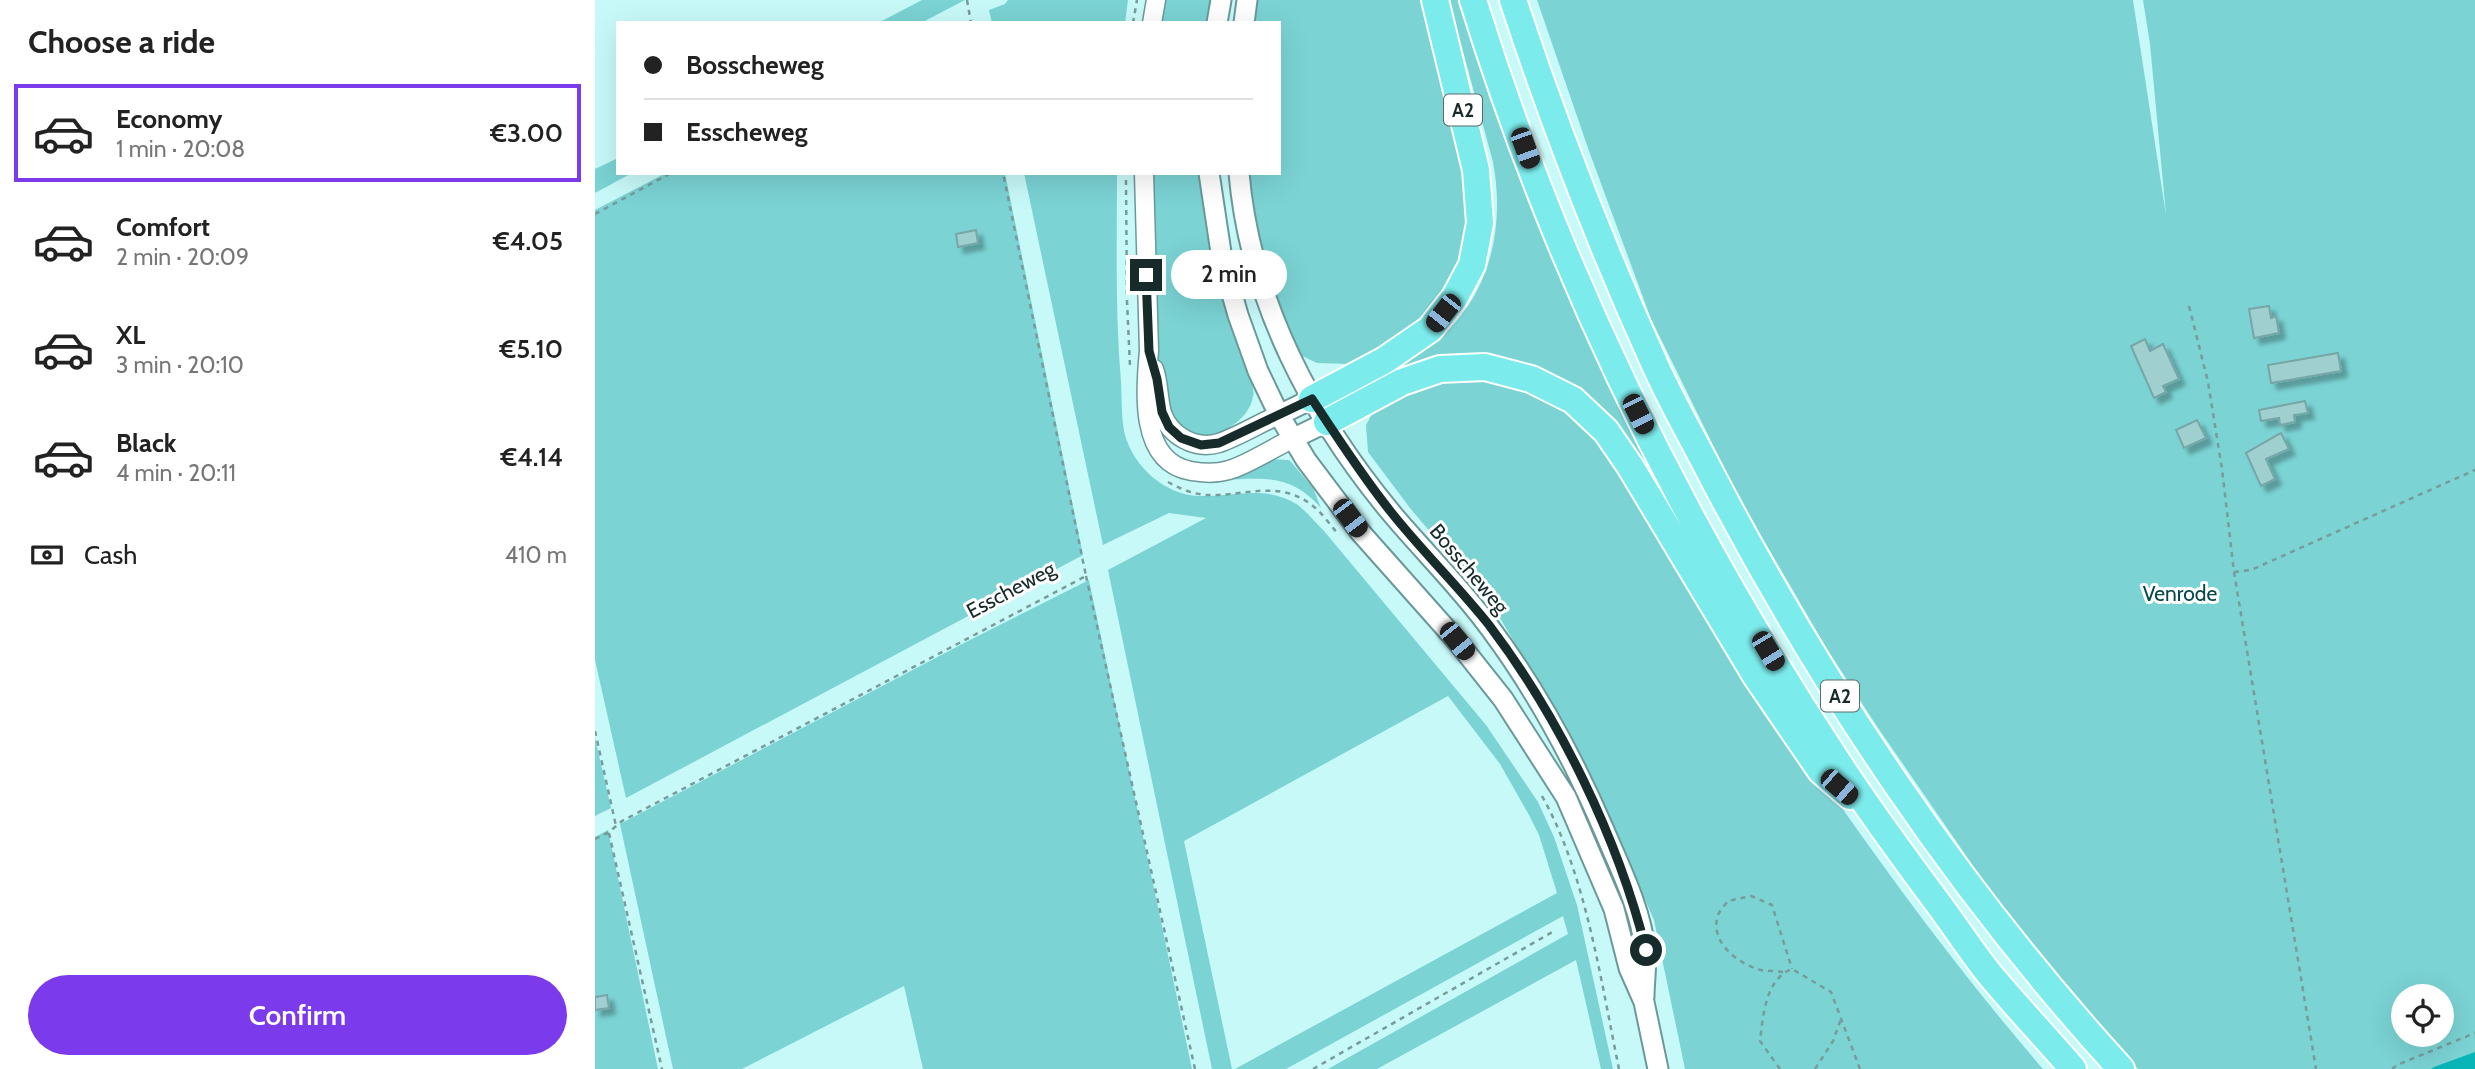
<!DOCTYPE html>
<html lang="en">
<head>
<meta charset="utf-8">
<style>
	:root { --surface:#fff; --page:#f6f6f6; --text:#222; --muted:#767676; --line:#e0e0e0; --accent:#7c3aed }
	body { margin:0; font-family:Cabin,sans-serif; background:var(--page); color:var(--text); height:100vh; display:flex; flex-direction:column; font-size:26px; white-space:nowrap }
	* { box-sizing:border-box; margin:0 }
	p { font-size:23px; color:var(--muted) }
	.icon { flex:none; width:38px; height:38px; fill:none; stroke:currentColor; stroke-width:2; stroke-linecap:round; stroke-linejoin:round }
	.map { position:relative; flex:1; overflow:hidden }
	.panel { display:flex; flex-direction:column; background:var(--surface); width:595px }
	.panel>* { flex:none }
	.banner { position:absolute; left:21px; top:21px; width:665px; height:154px; border-radius:0px; box-shadow:0 7px 28px #0002; display:grid; align-content:center; height:154px; padding:0 28px; background:var(--surface) }
	.controls { position:absolute; left:1796px; top:984px; display:grid; gap:14px }
	.controls a { display:grid; place-items:center; width:63px; height:63px; border-radius:50%; background:var(--surface); box-shadow:0 7px 28px #0002; font-size:35px }
	.end { position:absolute; width:32px; height:32px; margin:-16px; border:9px solid #182b2b; background:#fff; box-shadow:0 0 0 4px #fff }
	.from { border-radius:50% }
	.bubble { position:absolute; height:49px; border-radius:24px; background:var(--surface); box-shadow:0 7px 28px #0002; font-size:23px; font-weight:600; line-height:49px; text-align:center }
	.car { position:absolute; width:21px; height:42px; margin:-21px -10px; border-radius:9px; box-shadow:0 0 5px 2px #0007; background:linear-gradient(#222 24%,#8ab4d8 0 40%,#222 0 76%,#8ab4d8 0 86%,#222 0) }
	.banner b { display:flex; align-items:center; gap:24px; height:66px; font-size:26px }
	.banner b+b { border-top:2px solid var(--line) }
	.banner i { width:18px; height:18px; background:var(--text) }
	ul { padding:0; list-style:none }
	li { display:flex; align-items:center; gap:21px; height:98px; margin:0 14px 10px; padding:0 14px; border:4px solid transparent; border-radius:0px }
	li div { flex:1 }
	li b { display:block; font-size:26px }
	li em { font-style:normal; font-weight:600 }
	li.on { border-color:var(--accent) }
	li>.icon { width:63px; height:63px; stroke-width:1.5 }
	h2 { padding:0 28px; font-size:32px; line-height:84px }
	.pay { display:flex; align-items:center; gap:18px; height:77px; padding:0 28px; font-size:26px }
	.pay p { margin-inline-start:auto }
	.button { display:flex; gap:14px; margin-top:auto; padding:14px 28px }
	.button a { flex:1; height:80px; border-radius:42px; background:var(--accent); color:#fff; font-size:28px; font-weight:600; line-height:80px; text-align:center }
	main { display:flex; flex:1; min-height:0 }
	.map>svg:first-child { display:block }
	.green { fill:#7bd3d4; fill-rule:evenodd }
	.water { fill:#09b5b7 }
	.building { fill:#9fcfcf; stroke:#77a6a6; stroke-width:2; filter:url(#shadow) }
	.lines { fill:none; stroke-linecap:round; stroke-linejoin:round }
	.tertiary-casing { stroke:#6b9999; stroke-width:21 }
	.secondary-casing { stroke:#6b9999; stroke-width:23 }
	.motorway-casing { stroke:#fff; stroke-width:30 }
	.path { stroke:#789b9b; stroke-width:2.5; stroke-dasharray:5 5; stroke-linecap:butt }
	.tertiary { stroke:#fff; stroke-width:18 }
	.secondary { stroke:#fff; stroke-width:19 }
	.motorway { stroke:#7cebec; stroke-width:26 }
	.route { stroke:#182b2b; stroke-width:9 }
	.labels { text-anchor:middle; stroke-width:6; stroke-linejoin:round; paint-order:stroke }
	.shield { fill:#fff; stroke:#5d6b6b; stroke-width:2 }
	.shield-label { font-size:19px; font-weight:bold; fill:#182b2b }
	.street-label { font-size:21px; fill:#182b2b; stroke:#fff }
	.park-label { font-size:21px; fill:#074849; stroke:#fff }
</style>
</head>
<body>
<main>
<section class="panel">
<h2>Choose a ride</h2>
<ul>
<li class="on"><svg class="icon" aria-label="car" viewBox="0 0 24 24"><path d="M5 17H2v-5l4-1 3-4h7l3 4 3 1v5h-3M9 17h6M6 11h13"/><circle cx="7" cy="17" r="2"/><circle cx="17" cy="17" r="2"/></svg><div><b>Economy</b><p>1 min · 20:08</p></div><em>€3.00</em></li>
<li><svg class="icon" aria-label="car" viewBox="0 0 24 24"><path d="M5 17H2v-5l4-1 3-4h7l3 4 3 1v5h-3M9 17h6M6 11h13"/><circle cx="7" cy="17" r="2"/><circle cx="17" cy="17" r="2"/></svg><div><b>Comfort</b><p>2 min · 20:09</p></div><em>€4.05</em></li>
<li><svg class="icon" aria-label="car" viewBox="0 0 24 24"><path d="M5 17H2v-5l4-1 3-4h7l3 4 3 1v5h-3M9 17h6M6 11h13"/><circle cx="7" cy="17" r="2"/><circle cx="17" cy="17" r="2"/></svg><div><b>XL</b><p>3 min · 20:10</p></div><em>€5.10</em></li>
<li><svg class="icon" aria-label="car" viewBox="0 0 24 24"><path d="M5 17H2v-5l4-1 3-4h7l3 4 3 1v5h-3M9 17h6M6 11h13"/><circle cx="7" cy="17" r="2"/><circle cx="17" cy="17" r="2"/></svg><div><b>Black</b><p>4 min · 20:11</p></div><em>€4.14</em></li>
</ul>
<div class="pay"><svg class="icon" aria-label="cash" viewBox="0 0 24 24"><path d="M3 7h18v10H3z"/><circle cx="12" cy="12" r="2"/></svg>Cash<p>410 m</p></div>
<div class="button"><a>Confirm</a></div>
</section>
<div class="map">
<svg width="1880" height="1069" viewBox="0 0 1880 1069">
	<defs>
		<filter id="shadow"><feDropShadow dx="6" dy="6" stdDeviation="2" flood-color="#0004"/></filter>
	</defs>
	<rect width="100%" height="100%" fill="#c8f9f9"/>
	<path class="green" d="M327,0H370L326,23H283Z
		M413,0H533L530,23H397L394,10L410,4Z
		M570,0H621L617,23H565Z
		M659,0H836L881,234L846,300L828,317L783,349L754,364L722,363L705,355L680,299L664,246L651,173H684V23H654Z
		M854,0H864C903,122 951,240 1003,357C1028,415 1059,472 1087,529L959,380L799,373C811,357 831,350 846,337C896,292 910,226 898,162Z
		M942,0H1538L1571,215L1555,44L1548,0H1880V1069H1543L1490,1009L1394,889L1281,725L1232,649L1143,496L1056,319L994,151ZM1808,996H1846V1034H1808Z
		M23,158V173H37L0,193V169Z
		M71,173H410L488,555L31,798L0,660V210Z
		M429,173H522C522,243 520,313 526,382C527,399 526,419 530,435C539,467 570,495 604,496C638,497 671,484 703,505C712,512 721,523 729,531L891,725L943,802L959,837L982,905L1018,1069H1006L981,960L782,1069H733L973,934L968,916L691,1069H640L962,893L944,835L934,815L905,764L853,696L589,841L637,1069H617L513,570L611,518L574,513L508,545Z
		M557,173H606C607,204 611,234 619,264C627,289 663,377 658,397C653,420 632,429 613,440L580,427L564,384L561,346Z
		M878,378L915,384L952,397L1000,433C1141,651 1278,872 1448,1069H1090L1059,920L1008,804L973,733L899,608L815,508L773,452L771,425L777,414L791,403L839,383Z
		M673,459L694,460L697,463L718,488L726,508C696,474 670,478 628,480Z
		M494,580L597,1069H328L309,986L147,1069H78L25,824L371,642Z
		M0,738L16,808L0,816Z
		M13,830L63,1069H0V837Z"/>
	<path class="water" d="M1880,1052V1069H1836L1839,1067Z"/>
	<path class="building" d="M381,230L383,243L363,247L361,234Z
		M1674,306L1676,318L1681,316L1684,333L1659,338L1654,309Z
		M1550,339L1555,351L1568,344L1584,379L1568,386L1571,392L1559,398L1536,346Z
		M1743,353L1746,371L1676,383L1673,365Z
		M1710,401L1713,413L1699,415L1700,422L1685,425L1684,418L1666,421L1664,410Z
		M1602,420L1611,438L1589,448L1581,430Z
		M1686,433L1694,449L1671,459L1680,479L1666,486L1651,453Z
		M12,995L14,1008L0,1010V997Z"/>
	<g class="lines">
		<g class="tertiary-casing">
			<path id="tertiary" d="M557,23L561,0
				M549,173L554,351C550,391 544,462 596,471C608,473 621,474 634,470C652,465 678,448 697,439
				M559,369C564,383 563,399 567,413C575,436 600,450 624,443C644,436 665,423 684,415"/>
		</g>
		<g class="secondary-casing">
			<path id="secondary" d="M622,23L626,0
				M649,23L652,0
				M614,173L627,259L643,315L663,371L684,415L711,460L766,533L862,641L908,699L971,797L1019,909L1034,968L1049,1002L1063,1069
				M644,173C655,301 717,418 798,515C830,553 866,588 895,628C942,691 978,758 1009,830C1025,868 1046,909 1050,950C1052,965 1049,982 1049,997
				M684,415L717,399
				M697,439L732,422"/>
		</g>
		<g class="motorway-casing">
			<path id="motorway" d="M878,0C962,271 1088,528 1244,764C1276,813 1310,859 1345,906C1362,929 1378,954 1396,976C1423,1008 1451,1038 1478,1069
				M918,0C959,124 1006,246 1060,365C1077,403 1098,439 1117,476C1227,687 1365,893 1526,1069
				M717,399L790,360L835,329L860,297L877,265L885,223L881,170L840,0
				M732,422L807,382L845,369L890,367L936,379L978,400L1011,431L1035,466L1161,676L1226,771L1255,796"/>
		</g>
		<path class="path" d="M372,0L376,23
			M538,23L542,0
			M531,180L532,301L535,366
			M0,214L76,173
			M1594,306L1613,382L1627,469L1639,572L1721,1069
			M573,482C585,489 600,495 614,495C651,496 684,479 718,506C728,514 736,526 744,535
			M1639,572L1656,570L1880,470
			M491,576L600,1069
			M0,731L21,826
			M947,796C991,874 1006,982 1024,1069
			M14,833L67,1069
			M0,839L14,832L27,821L491,576L408,173
			M1188,972C1181,971 1173,971 1166,970C1143,964 1114,942 1123,915C1125,910 1130,905 1133,901L1156,896L1177,905L1197,969
			M718,1069L961,930
			M1185,1069L1165,1041C1168,1017 1170,979 1197,969L1236,992L1265,1069
			M1220,1069L1238,1041L1246,1019
			M1797,1069L1802,1065L1880,1033"/>
		<use href="#tertiary" class="tertiary"/>
		<use href="#secondary" class="secondary"/>
		<use href="#motorway" class="motorway"/>
	</g>
	<g class="lines">
		<path class="route" d="M551,275L554,351L562,379L567,412L574,427L586,438L606,445L624,443L717,399C742,437 767,476 796,512C827,551 863,586 894,625C964,717 1023,838 1051,950"/>
	</g>
	<g class="labels">
		<g class="shield">
			<rect x="849" y="94.5" width="38" height="31" rx="5"/>
			<rect x="1226" y="680.5" width="38" height="31" rx="5"/>
		</g>
		<g class="shield-label">
			<text x="868" y="117">A2</text>
			<text x="1245" y="703">A2</text>
		</g>
		<g class="street-label">
			<text transform="translate(874 569) rotate(50)" y="7">Bosscheweg</text>
			<text transform="translate(416 590) rotate(-28)" y="7">Esscheweg</text>
		</g>
		<g class="park-label">
			<text x="1585" y="601">Venrode</text>
		</g>
	</g>
</svg>
<div class="controls">
<a><svg class="icon" aria-label="locate" viewBox="0 0 24 24"><circle cx="12" cy="12" r="6"/><path d="M12 2v4M12 18v4M2 12h4M18 12h4"/></svg></a>
</div>
<i class="end from" style="left:1051px;top:950px"></i>
<i class="end" style="left:551px;top:275px"></i>
<div class="bubble" style="left:576px;top:250px;width:116px">2 min</div>
<i class="car" style="left:930px;top:148px;rotate:160deg"></i>
<i class="car" style="left:848px;top:313px;rotate:218deg"></i>
<i class="car" style="left:1043px;top:414px;rotate:153deg"></i>
<i class="car" style="left:755px;top:518px;rotate:143deg"></i>
<i class="car" style="left:862px;top:641px;rotate:141deg"></i>
<i class="car" style="left:1173px;top:651px;rotate:149deg"></i>
<i class="car" style="left:1244px;top:787px;rotate:131deg"></i>
<div class="banner">
<b><i class="from"></i>Bosscheweg</b>
<b><i></i>Esscheweg</b>
</div>
</div>
</main>
</body>
</html>
